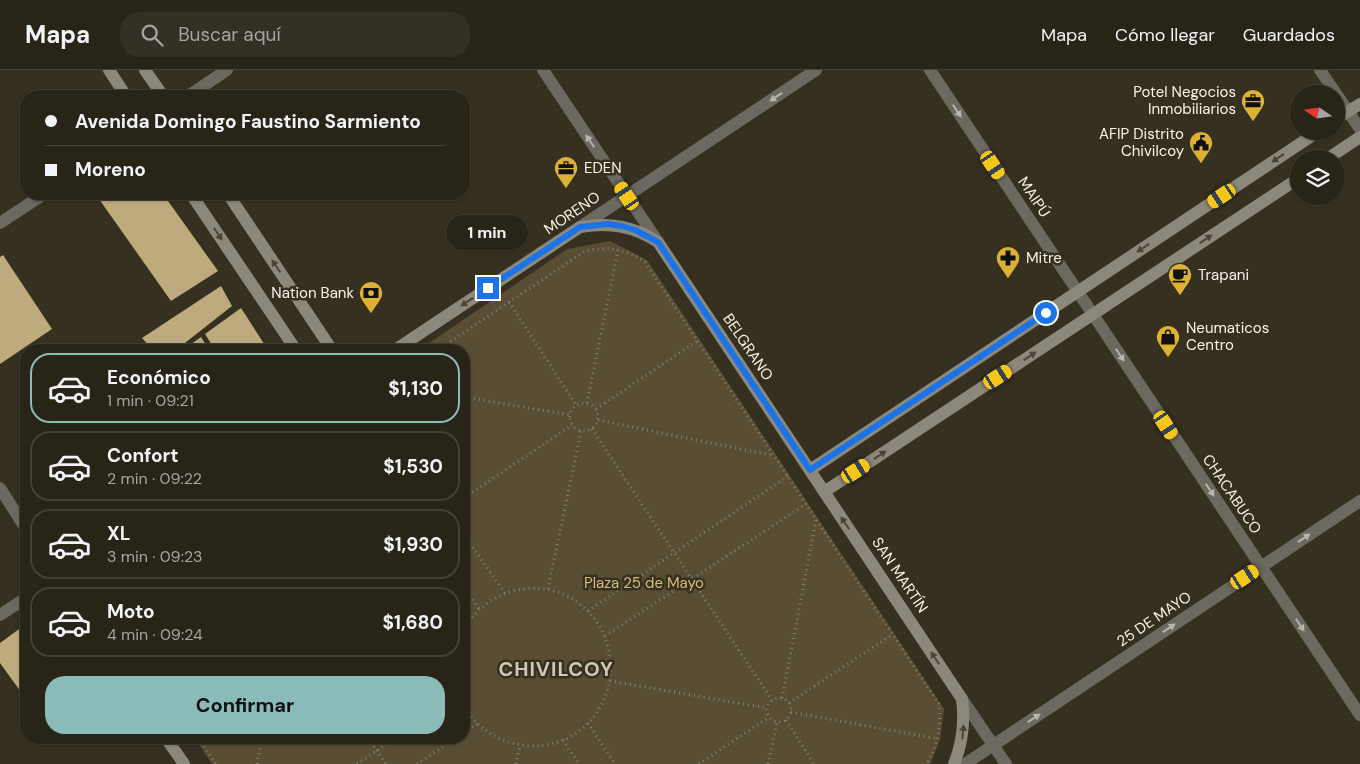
<!DOCTYPE html>
<html lang="es">
<head>
<meta charset="utf-8">
<style>
	:root { --surface:#282418; --page:#343025; --text:#f1f3f6; --muted:#a5a4a2; --line:#444137; --accent:#8bbbb9 }
	body { margin:0; font-family:"DM Sans",sans-serif; background:var(--page); color:var(--text); height:100vh; display:flex; flex-direction:column; font-size:19px; white-space:nowrap }
	* { box-sizing:border-box; margin:0 }
	p { font-size:16px; color:var(--muted) }
	.icon { flex:none; width:28px; height:28px; fill:none; stroke:currentColor; stroke-width:2; stroke-linecap:round; stroke-linejoin:round }
	.map { position:relative; flex:1; overflow:hidden }
	.details { position:absolute; left:20px; top:274px; width:450px; height:400px; display:flex; flex-direction:column; background:var(--surface); border-radius:20px; box-shadow:0 1px 4px #0004,0 0 0 1px var(--line) }
	.details>* { flex:none }
	.banner { position:absolute; left:20px; top:20px; width:450px; height:110px; border-radius:20px; box-shadow:0 1px 4px #0004,0 0 0 1px var(--line); display:grid; align-content:center; height:110px; padding:0 25px; background:var(--surface) }
	.needle { width:32px; rotate:283deg }
	.buttons { position:absolute; left:1290px; top:15px; display:grid; gap:10px }
	.buttons a { display:grid; place-items:center; width:55px; height:55px; border-radius:50%; background:var(--surface); box-shadow:0 1px 4px #0004,0 0 0 1px var(--line); font-size:25px }
	.end { position:absolute; width:22px; height:22px; margin:-11px; border:6px solid #1a73e8; background:#fff; box-shadow:0 0 0 2px #fff }
	.from { border-radius:50% }
	.bubble { position:absolute; height:35px; border-radius:18px; background:var(--surface); box-shadow:0 1px 4px #0004,0 0 0 1px var(--line); font-size:16px; font-weight:700; line-height:35px; text-align:center }
	.car { position:absolute; width:15px; height:30px; margin:-15px -8px; border-radius:6px; box-shadow:0 0 4px 1px #0007; background:linear-gradient(#f5c518 24%,#345 0 40%,#f5c518 0 76%,#345 0 86%,#f5c518 0) }
	.banner b { display:flex; align-items:center; gap:18px; height:48px; font-size:19px }
	.banner b+b { border-top:1px solid var(--line) }
	.banner i { width:12px; height:12px; background:var(--text) }
	ul { padding:9px 0 0; list-style:none }
	li { display:flex; align-items:center; gap:15px; height:70px; margin:0 10px 8px; padding:0 15px; border:2px solid var(--line); border-radius:20px }
	li div { flex:1 }
	li b { display:block; font-size:19px }
	li em { font-style:normal; font-weight:700 }
	li.selected { border-color:var(--accent) }
	li>.icon { width:45px; height:45px; stroke-width:1.5 }
	.button { display:flex; gap:10px; margin-top:auto; padding:10px 25px }
	.button a { flex:1; height:58px; border-radius:20px; background:var(--accent); color:#111; font-size:20px; font-weight:700; line-height:58px; text-align:center }
	header { display:flex; align-items:center; gap:30px; box-sizing:border-box; height:70px; padding:0 25px; background:var(--surface); border-bottom:1px solid var(--line) }
	header strong { font-size:24px }
	nav { display:flex; gap:28px; margin-inline-start:auto; font-size:18px }
	.search { width:350px; height:45px; background:var(--page); display:flex; align-items:center; gap:12px; box-sizing:border-box; padding:0 18px; border-radius:20px; color:var(--muted); font-size:19px }
	.map>svg:first-child { display:block }
	.green { fill:#594e34 }
	.building { fill:#beab7d }
	.lines { fill:none; stroke-linecap:round; stroke-linejoin:round }
	.path { stroke:#868073; stroke-width:3; stroke-dasharray:1 4; stroke-linecap:butt }
	.minor { stroke:#6c6961; stroke-width:12 }
	.secondary { stroke:#8d887c; stroke-width:12 }
	.oneway { fill:#b8b5ac }
	.oneway2 { fill:#4c4637 }
	.route { stroke:#1a73e8; stroke-width:6 }
	.labels { text-anchor:middle; stroke-width:5; stroke-linejoin:round; paint-order:stroke }
	.poi-label { font-size:15px; fill:#f7f3e9; stroke:#363020; text-anchor:start }
	.street-label { font-size:15px; fill:#f7f3e9; stroke:#363020 }
	.park-label { font-size:15px; fill:#d9bd76; stroke:#363020 }
	.district-label { font-size:20px; font-weight:bold; letter-spacing:1px; fill:#d0c8b4; stroke:#363020 }
</style>
</head>
<body>
<header>
<strong>Mapa</strong>
<div class="search"><svg class="icon" aria-label="search" viewBox="0 0 24 24"><circle cx="10" cy="10" r="6"/><path d="M15 15l6 6"/></svg>Buscar aquí</div>
<nav><a>Mapa</a><a>Cómo llegar</a><a>Guardados</a></nav>
</header>
<div class="map">
<svg width="1360" height="694" viewBox="0 0 1360 694">
	<rect width="100%" height="100%" fill="#363020"/>
	<path class="green" d="M610,171L647,190L944,639L940,670L930,694H212L195,668H464V280H419L567,179Z"/>
	<path class="building" d="M108,124H163L218,201L171,231L99,129Z
		M3,185L52,259L0,294V187Z
		M221,216L232,236L176,280H153L142,268Z
		M241,238L268,280H215L205,264Z
		M201,267L209,280H183Z
		M26,554V629L0,593V573Z"/>
	<g class="lines">
		<path class="path" d="M509,232L576,335
			M438,280L585,181C608,176 626,179 645,192L939,634C941,656 938,674 927,694
			M464,327L570,345
			M570 347a14 14 0 1 1 28 0a14 14 0 1 1-28 0Z
			M587,333L618,180
			M596,339L697,271
			M598,350L774,386
			M592,359L772,630
			M464,428L572,355
			M464,465L505,523
			M464,517L479,539
			M548,519L581,361
			M588,541L788,406
			M464,560C474,541 491,527 513,521C589,502 640,590 592,649C578,666 554,677 531,676C504,675 476,660 464,635
			M605,566L806,434
			M610,611L767,638
			M767 640a12 12 0 1 1 24 0a12 12 0 1 1-24 0Z
			M782,628L816,450
			M789,633L893,564
			M791,642L938,669
			M786,650L814,694
			M588,653L615,694
			M464,663L478,653
			M198,668L216,694
			M368,668L386,694
			M563,670L579,694
			M257,694L262,668
			M357,694L396,668
			M417,694L456,668
			M516,694L520,675
			M699,694L769,647
			M768,694L777,652"/>
		<path class="minor" d="M543,0L658,172
			M930,0L1360,645
			M1320,0L1360,59
			M188,26L227,0
			M0,153L44,124
			M580,157L816,0
			M0,418L26,459
			M0,545L26,528
			M962,629L1006,694
			M965,694L1360,431"/>
		<path class="secondary" d="M109,0L126,26
			M145,0L163,26
			M1336,49L1360,34
			M1327,89L1360,67
			M191,124L296,280
			M228,124L332,280
			M395,280L580,157C610,152 633,156 658,172L962,629C965,652 963,672 954,694
			M810,400L1319,61
			M824,422L1299,108
			M166,668L184,694"/>
	</g>
	<defs><path id="oneway-solid" d="M-6-.8H1V-3.2L6.5 0L1 3.2V.8H-6Z" transform="scale(1.25)"/></defs>
	<g class="oneway">
		<use href="#oneway-solid" transform="translate(776 27) rotate(146)"/>
		<use href="#oneway-solid" transform="translate(957 41) rotate(56)"/>
		<use href="#oneway-solid" transform="translate(590 71) rotate(-124)"/>
		<use href="#oneway-solid" transform="translate(1120 285) rotate(56)"/>
		<use href="#oneway-solid" transform="translate(1210 420) rotate(56)"/>
		<use href="#oneway-solid" transform="translate(1304 468) rotate(-34)"/>
		<use href="#oneway-solid" transform="translate(1300 555) rotate(56)"/>
		<use href="#oneway-solid" transform="translate(1169 558) rotate(-34)"/>
		<use href="#oneway-solid" transform="translate(1034 648) rotate(-34)"/>
	</g>
	<g class="oneway2">
		<use href="#oneway-solid" transform="translate(1278 88) rotate(146)"/>
		<use href="#oneway-solid" transform="translate(218 164) rotate(56)"/>
		<use href="#oneway-solid" transform="translate(1206 169) rotate(-34)"/>
		<use href="#oneway-solid" transform="translate(1143 178) rotate(146)"/>
		<use href="#oneway-solid" transform="translate(276 196) rotate(-124)"/>
		<use href="#oneway-solid" transform="translate(467 232) rotate(146)"/>
		<use href="#oneway-solid" transform="translate(1030 286) rotate(-34)"/>
		<use href="#oneway-solid" transform="translate(880 385) rotate(-34)"/>
		<use href="#oneway-solid" transform="translate(845 453) rotate(-124)"/>
		<use href="#oneway-solid" transform="translate(935 588) rotate(-124)"/>
		<use href="#oneway-solid" transform="translate(963 662) rotate(-84)"/>
	</g>
	<g class="lines">
		<path class="route" d="M488,218L580,157L608,154L622,156L635,160L658,172L810,400L1046,243"/>
	</g>
	<defs>
		<g id="office-pin" transform="scale(1.25)"><path d="M0 17L-7.5 6A9.5 9.5 0 1 1 7.5 6Z" fill="#ddb133" stroke="#363020"/><path d="M-6-3h4V-5.5h4V-3h4V5H-6ZM-1-4.5V-3h2v-1.5ZM-6 0V1H6V0Z" fill="#111"/></g>
		<g id="civic-pin" transform="scale(1.25)"><path d="M0 17L-7.5 6A9.5 9.5 0 1 1 7.5 6Z" fill="#ddb133" stroke="#363020"/><path d="M-.6-6.5H3V-4.5H.6V-3L4-1V1h2V6H-6V1h2V-1L-.6-3ZM-1.2 2.5V6h2.4V2.5Z" fill="#111"/></g>
		<g id="pharmacy-pin" transform="scale(1.25)"><path d="M0 17L-7.5 6A9.5 9.5 0 1 1 7.5 6Z" fill="#ddb133" stroke="#363020"/><path d="M-2-6h4v4h4v4h-4v4h-4v-4h-4v-4h4Z" fill="#111"/></g>
		<g id="cafe-pin" transform="scale(1.25)"><path d="M0 17L-7.5 6A9.5 9.5 0 1 1 7.5 6Z" fill="#ddb133" stroke="#363020"/><path d="M-5.5-4.5H6V0H3Q3 3.5 0 3.5H-2.5Q-5.5 3.5-5.5 0ZM3-3.2v2h1.7v-2ZM-6 4.5H4V6H-6Z" fill="#111"/></g>
		<g id="bank-pin" transform="scale(1.25)"><path d="M0 17L-7.5 6A9.5 9.5 0 1 1 7.5 6Z" fill="#ddb133" stroke="#363020"/><path d="M-6-4H6V4H-6ZM0-2.3a2.3 2.3 0 1 0 0 4.6a2.3 2.3 0 1 0 0-4.6Z" fill="#111"/></g>
		<g id="shop-pin" transform="scale(1.25)"><path d="M0 17L-7.5 6A9.5 9.5 0 1 1 7.5 6Z" fill="#ddb133" stroke="#363020"/><path d="M-5-2.5h2.3a2.7 3.5 0 0 1 5.4 0H5L5.5 6h-11ZM-1.5-2.5h3a1.5 2.3 0 0 0-3 0Z" fill="#111"/></g>
	</defs>
	<g fill-rule="evenodd">
		<use href="#office-pin" x="1253" y="31"/>
		<use href="#civic-pin" x="1201" y="73"/>
		<use href="#office-pin" x="566" y="98"/>
		<use href="#pharmacy-pin" x="1008" y="188"/>
		<use href="#cafe-pin" x="1180" y="205"/>
		<use href="#bank-pin" x="371" y="223"/>
		<use href="#shop-pin" x="1168" y="267"/>
	</g>
	<g class="labels">
		<g class="poi-label">
			<text x="1236" y="27" text-anchor="end">Potel Negocios<tspan x="1236" dy="17">Inmobiliarios</tspan></text>
			<text x="1184" y="69" text-anchor="end">AFIP Distrito<tspan x="1184" dy="17">Chivilcoy</tspan></text>
			<text x="584" y="103">EDEN</text>
			<text x="1026" y="193">Mitre</text>
			<text x="1198" y="210">Trapani</text>
			<text x="354" y="228" text-anchor="end">Nation Bank</text>
			<text x="1186" y="263">Neumaticos<tspan x="1186" dy="17">Centro</tspan></text>
		</g>
		<g class="street-label">
			<text transform="translate(1034 127) rotate(56)" y="5">MAIPÚ</text>
			<text transform="translate(572 143) rotate(-34)" y="5">MORENO</text>
			<text transform="translate(748 277) rotate(56)" y="5">BELGRANO</text>
			<text transform="translate(1232 424) rotate(56)" y="5">CHACABUCO</text>
			<text transform="translate(900 505) rotate(56)" y="5">SAN MARTÍN</text>
			<text transform="translate(1154 549) rotate(-34)" y="5">25 DE MAYO</text>
		</g>
		<g class="park-label">
			<text x="644" y="518">Plaza 25 de Mayo</text>
		</g>
		<g class="district-label">
			<text x="556" y="606">CHIVILCOY</text>
		</g>
	</g>
</svg>
<div class="buttons">
<a><svg class="needle" viewBox="-14 -14 28 28"><path d="M0-13l5 13h-10z" fill="#e53935"/><path d="M0 13l5-13h-10z" fill="#a5a4a2"/></svg></a>
<a><svg class="icon" aria-label="layers" viewBox="0 0 24 24"><path d="M12 4l9 5-9 5-9-5zM3 14l9 5 9-5"/></svg></a>
</div>
<i class="end from" style="left:1046px;top:243px"></i>
<i class="end" style="left:488px;top:218px"></i>
<div class="bubble" style="left:446px;top:145px;width:82px">1 min</div>
<i class="car" style="left:993px;top:95px;rotate:146deg"></i>
<i class="car" style="left:627px;top:126px;rotate:326deg"></i>
<i class="car" style="left:1222px;top:126px;rotate:236deg"></i>
<i class="car" style="left:998px;top:307px;rotate:57deg"></i>
<i class="car" style="left:1166px;top:355px;rotate:147deg"></i>
<i class="car" style="left:856px;top:401px;rotate:57deg"></i>
<i class="car" style="left:1245px;top:507px;rotate:57deg"></i>
<div class="banner">
<b><i class="from"></i>Avenida Domingo Faustino Sarmiento</b>
<b><i></i>Moreno</b>
</div>
<section class="details">
<ul>
<li class="selected"><svg class="icon" aria-label="car" viewBox="0 0 24 24"><path d="M5 17H2v-5l4-1 3-4h7l3 4 3 1v5h-3M9 17h6M6 11h13"/><circle cx="7" cy="17" r="2"/><circle cx="17" cy="17" r="2"/></svg><div><b>Económico</b><p>1 min · 09:21</p></div><em>$1,130</em></li>
<li><svg class="icon" aria-label="car" viewBox="0 0 24 24"><path d="M5 17H2v-5l4-1 3-4h7l3 4 3 1v5h-3M9 17h6M6 11h13"/><circle cx="7" cy="17" r="2"/><circle cx="17" cy="17" r="2"/></svg><div><b>Confort</b><p>2 min · 09:22</p></div><em>$1,530</em></li>
<li><svg class="icon" aria-label="car" viewBox="0 0 24 24"><path d="M5 17H2v-5l4-1 3-4h7l3 4 3 1v5h-3M9 17h6M6 11h13"/><circle cx="7" cy="17" r="2"/><circle cx="17" cy="17" r="2"/></svg><div><b>XL</b><p>3 min · 09:23</p></div><em>$1,930</em></li>
<li><svg class="icon" aria-label="car" viewBox="0 0 24 24"><path d="M5 17H2v-5l4-1 3-4h7l3 4 3 1v5h-3M9 17h6M6 11h13"/><circle cx="7" cy="17" r="2"/><circle cx="17" cy="17" r="2"/></svg><div><b>Moto</b><p>4 min · 09:24</p></div><em>$1,680</em></li>
</ul>
<div class="button"><a>Confirmar</a></div>
</section>
</div>
</body>
</html>
